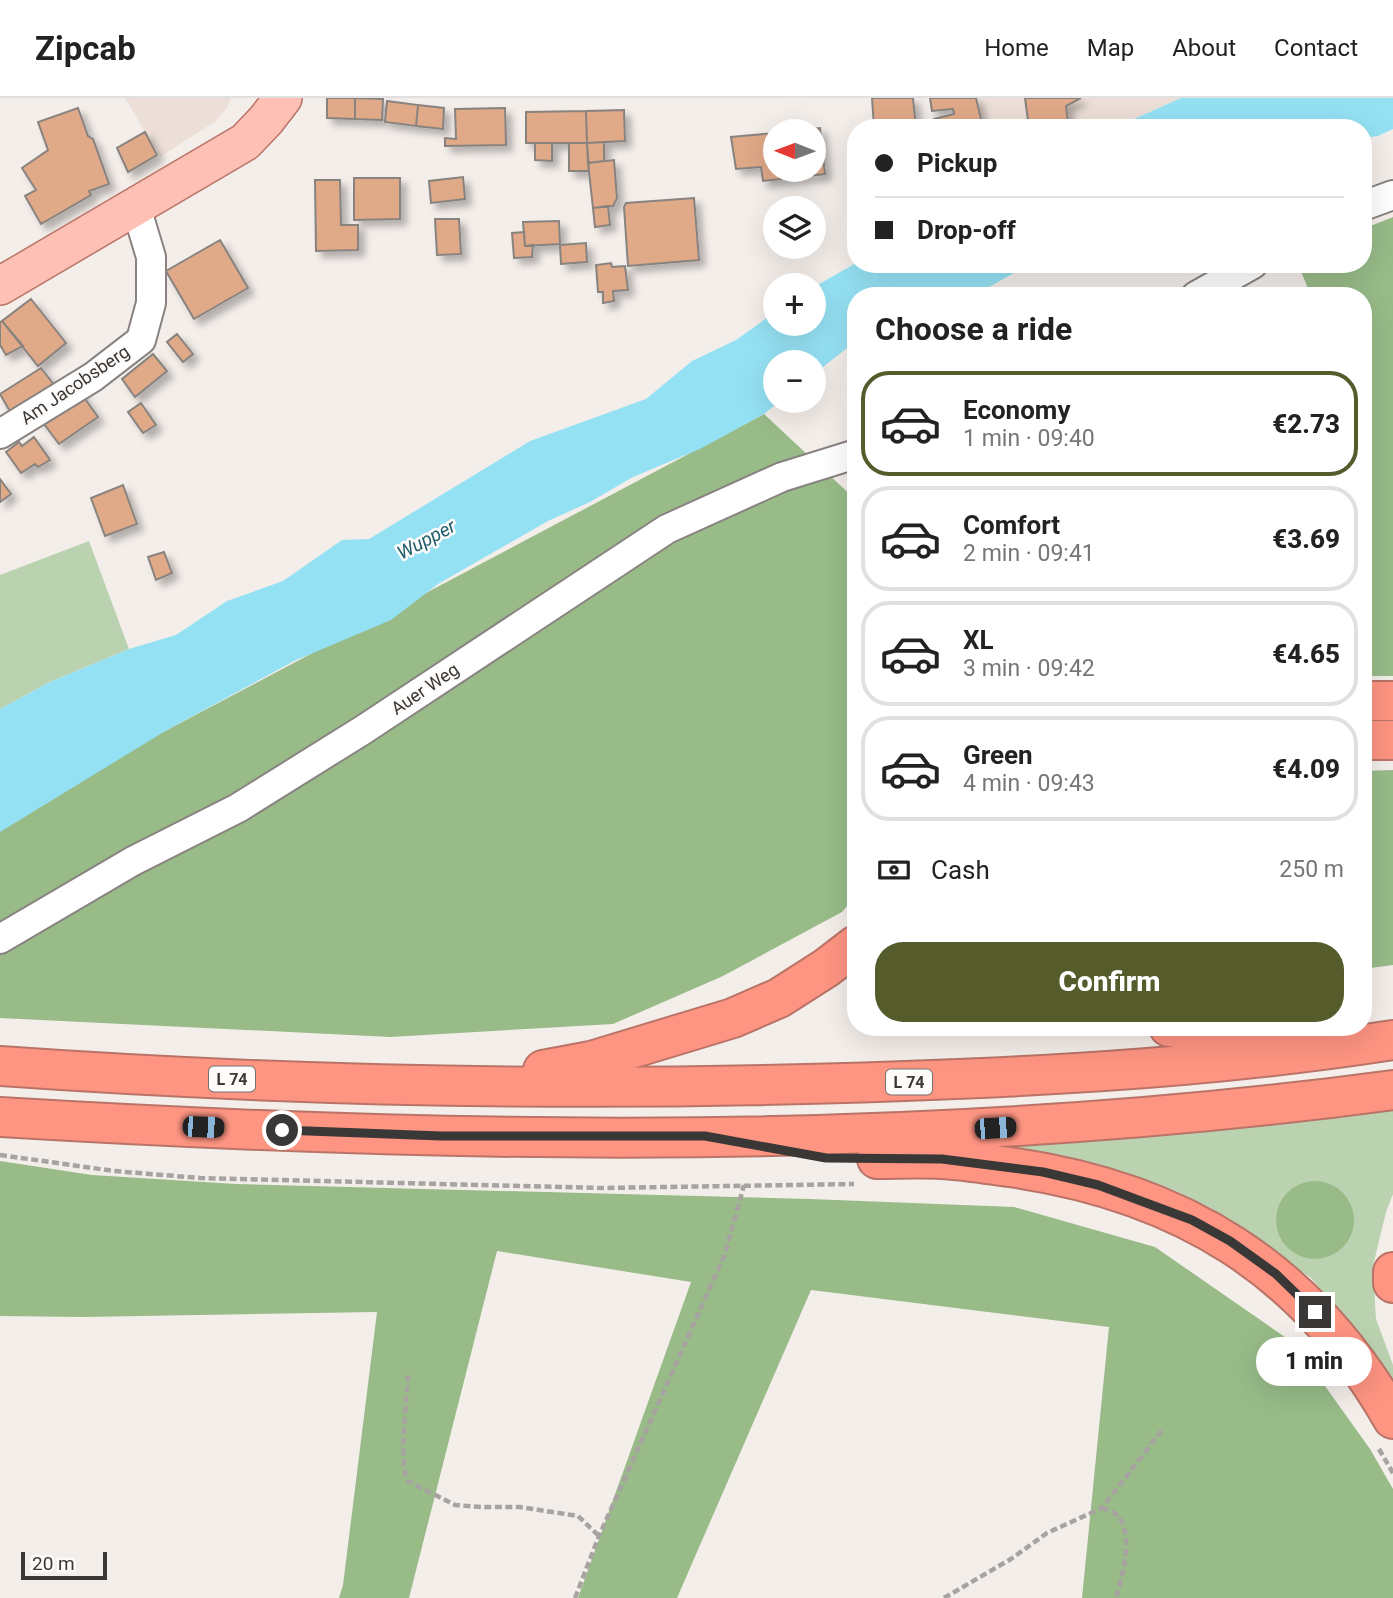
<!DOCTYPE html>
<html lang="en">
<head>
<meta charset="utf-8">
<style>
	:root { --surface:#fff; --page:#f2f2f2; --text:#222; --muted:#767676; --line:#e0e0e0; --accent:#555b2a }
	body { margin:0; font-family:Roboto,sans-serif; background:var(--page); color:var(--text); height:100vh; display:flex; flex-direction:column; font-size:26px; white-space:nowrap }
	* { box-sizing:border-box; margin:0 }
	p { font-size:23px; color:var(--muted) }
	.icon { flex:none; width:38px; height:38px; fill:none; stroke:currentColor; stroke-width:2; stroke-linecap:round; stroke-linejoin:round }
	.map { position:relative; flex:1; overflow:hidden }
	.details { position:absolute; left:847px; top:189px; width:525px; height:749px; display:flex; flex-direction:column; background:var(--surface); border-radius:28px; box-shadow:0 7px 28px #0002 }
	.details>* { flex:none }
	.banner { position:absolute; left:847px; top:21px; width:525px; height:154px; border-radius:28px; box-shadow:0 7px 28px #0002; display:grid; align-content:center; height:154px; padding:0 28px; background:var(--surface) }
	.needle { width:46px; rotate:271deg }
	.buttons { position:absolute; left:763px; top:21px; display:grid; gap:14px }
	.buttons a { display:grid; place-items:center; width:63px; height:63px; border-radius:50%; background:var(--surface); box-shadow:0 7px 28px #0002; font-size:35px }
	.scale { position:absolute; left:21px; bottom:18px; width:86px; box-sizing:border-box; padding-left:7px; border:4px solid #3a3836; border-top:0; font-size:19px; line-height:24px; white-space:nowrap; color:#3a3836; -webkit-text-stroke:5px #fefcfa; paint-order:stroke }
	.end { position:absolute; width:32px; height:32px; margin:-16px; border:9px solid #3a3836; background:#fff; box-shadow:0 0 0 4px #fff }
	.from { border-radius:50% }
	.bubble { position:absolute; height:49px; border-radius:24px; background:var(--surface); box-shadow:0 7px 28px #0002; font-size:23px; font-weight:800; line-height:49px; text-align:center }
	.car { position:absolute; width:21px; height:42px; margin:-21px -10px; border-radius:9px; box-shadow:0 0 5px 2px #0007; background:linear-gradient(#222 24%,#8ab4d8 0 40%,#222 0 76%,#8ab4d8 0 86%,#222 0) }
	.banner b { display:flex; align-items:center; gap:24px; height:66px; font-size:26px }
	.banner b+b { border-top:2px solid var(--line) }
	.banner i { width:18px; height:18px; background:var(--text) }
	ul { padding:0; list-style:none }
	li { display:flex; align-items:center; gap:21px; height:105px; margin:0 14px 10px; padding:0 14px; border:4px solid var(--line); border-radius:28px }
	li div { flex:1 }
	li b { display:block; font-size:26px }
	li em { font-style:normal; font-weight:800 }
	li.current { border-color:var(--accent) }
	li>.icon { width:63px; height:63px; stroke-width:1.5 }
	h2 { padding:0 28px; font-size:32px; line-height:84px }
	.pay { display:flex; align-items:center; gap:18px; height:77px; padding:0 28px; font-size:26px }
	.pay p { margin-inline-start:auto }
	.cta { display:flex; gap:14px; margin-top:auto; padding:14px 28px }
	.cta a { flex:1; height:80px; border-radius:28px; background:var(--accent); color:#fff; font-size:28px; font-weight:800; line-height:80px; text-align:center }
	header { display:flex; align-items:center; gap:42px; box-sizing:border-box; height:98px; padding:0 35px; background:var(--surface); border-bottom:2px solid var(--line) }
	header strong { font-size:33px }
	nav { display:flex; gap:38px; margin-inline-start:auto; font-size:24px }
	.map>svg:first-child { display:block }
	.built { fill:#ecdfd7 }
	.green { fill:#bbd2b1 }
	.forest { fill:#98bb88 }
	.water { fill:#95e1f4 }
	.building { fill:#e0a988; stroke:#88837f; stroke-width:2; filter:url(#shadow) }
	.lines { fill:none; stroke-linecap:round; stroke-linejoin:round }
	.minor-casing { stroke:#888380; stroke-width:32 }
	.major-casing { stroke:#b97467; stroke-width:40 }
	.highway-casing { stroke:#b97467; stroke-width:42 }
	.path { stroke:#a7a3a0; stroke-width:4.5; stroke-dasharray:7 3.5; stroke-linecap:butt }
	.minor { stroke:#fff; stroke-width:28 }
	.major { stroke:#febfb4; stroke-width:37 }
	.highway { stroke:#fe9482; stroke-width:38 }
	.route { stroke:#3a3836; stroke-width:9 }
	.labels { text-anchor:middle; stroke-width:5; stroke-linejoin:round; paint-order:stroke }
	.shield { fill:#fefcfa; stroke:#757371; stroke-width:2 }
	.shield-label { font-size:16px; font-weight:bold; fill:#3a3836 }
	.street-label { font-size:18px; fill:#3a3836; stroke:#fefcfa }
	.water-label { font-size:19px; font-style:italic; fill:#205e6c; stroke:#fefcfa }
</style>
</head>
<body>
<header>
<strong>Zipcab</strong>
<nav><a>Home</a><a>Map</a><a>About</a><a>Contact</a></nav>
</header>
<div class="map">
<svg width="1393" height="1500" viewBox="0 0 1393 1500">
	<defs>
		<filter id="shadow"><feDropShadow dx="6" dy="6" stdDeviation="3.5" flood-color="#0004"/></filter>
	</defs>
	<rect width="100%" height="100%" fill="#f4eeea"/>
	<path class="built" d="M125,0H231L227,10L216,23L160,59Z
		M950,0H1181L1114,30H957Z"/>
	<path class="green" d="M89,443L129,551L50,584L0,611V477Z
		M1393,1000V1096L1386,1114L1373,1168L1376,1221L1393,1267V1297L1345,1221L1311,1180L1211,1110L1169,1090L1116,1075L962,1048Z"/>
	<path class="forest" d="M1393,119V578H1363V198H1311L1298,166H1363V131Z
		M764,316L856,402V798L842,814L723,878L613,926L390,939L0,920V718L167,632Z
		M1393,672V867L1363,871V673Z
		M0,1063L92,1077L236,1086L810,1101L1014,1109L1155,1149L1295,1246L1370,1351L1393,1391V1500H1082L1109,1229L811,1192L677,1500H578L691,1184L497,1153L409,1500H339L343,1487L377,1214L83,1219L0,1218Z
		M1276 1122a39 39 0 1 1 78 0a39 39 0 1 1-78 0Z"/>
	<path class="water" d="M1181,0H1393V31L1378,38L1363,40V30H1114Z
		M856,165L1030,166L973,198H856V243L814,276V264H775V303H780L764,316L700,351L633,379L590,404L548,423L438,486L391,522L294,563L167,632L0,734V611L50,584L129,551L176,537L227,503L283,483L342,442L369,441L530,343L646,301L692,263L736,242L775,214V226H814V189Z"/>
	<path class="building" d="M327,0H355V21L327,20Z
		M355,0L383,1L382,22L355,21Z
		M872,0H913L916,30H902V27L874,29Z
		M930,0H976L983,30H936L934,21L954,16L953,11L932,13Z
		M1025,0H1081L1066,8L1068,25L1049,27V30H1029Z
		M387,3L418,7L416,28L385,24Z
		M418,7L444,10L443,31L416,28Z
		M78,10L88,38L93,41L109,86L89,93L91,97L41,126L25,98L36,92L22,70L48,52L38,24Z
		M505,10L506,47L445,48V40L456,41L455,11Z
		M624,12L625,43L587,45L586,13Z
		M586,13L587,45H526V14Z
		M820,30L825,76L763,83L761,69L736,71L731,39L775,35V72H814V33H790Z
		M145,34L157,57L128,74L117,50Z
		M604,44V63L588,65L587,45Z
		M535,45H552V63L535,62Z
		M569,45H587L589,73H569Z
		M614,62L617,100L613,108L593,110L588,65Z
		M463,79L465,101L431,105L429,83Z
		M354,80H400V121L354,122Z
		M315,82H340L341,127H358V152L316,153Z
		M694,100L699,162L628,168L624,109L626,105Z
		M608,108L610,127L595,129L593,110Z
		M435,121H459L461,156L437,157Z
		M559,123L560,146L525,148L523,124Z
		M524,134L525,148L533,147L532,159L514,160L512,135Z
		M220,142L248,190L194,221L166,173Z
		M586,145L587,164L561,166L560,147Z
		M611,165L612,169L625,168L628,192L613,193L614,203L603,205V194H598L596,167Z
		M31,201L66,245L38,268L2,223Z
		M2,223L23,248L6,257L0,247V224Z
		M177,236L193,256L183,264L167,244Z
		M153,256L167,273L135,299L122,281Z
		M41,270L55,288L12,317L0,296Z
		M78,291L98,319L59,346L38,318Z
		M141,305L156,327L143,335L128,314Z
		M34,339L50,362L38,369L35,366L21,375L6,354L19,344L22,348Z
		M0,381L11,396L0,404Z
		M123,387L137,426L105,438L91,400Z
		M164,454L172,475L156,482L148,459Z"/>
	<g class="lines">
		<g class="minor-casing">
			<path id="minor" d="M1363,108L1393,97
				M1196,198L1253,166
				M0,336L93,279L141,242L151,205V159L136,109
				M0,841L133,763L238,710L363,632L667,431L782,379L856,356"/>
		</g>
		<g class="major-casing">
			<path id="major" d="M0,188L245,44L266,22L283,0"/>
		</g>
		<g class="highway-casing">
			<path id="highway" d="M1363,603H1393
				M1363,642H1393
				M1169,929L1223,934L1276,932L1290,934
				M0,968C268,987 538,993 806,986C1002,981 1199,972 1393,942
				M543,972L591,963L733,920L779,900L826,870L856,847
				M0,1019C464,1047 932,1054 1393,992
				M877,1061C898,1061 920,1060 941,1061C963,1062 987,1066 1009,1069C1180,1093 1307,1170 1393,1321
				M1393,1174V1185"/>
		</g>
		<path class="path" d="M0,1057L114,1073L200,1080L602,1090L854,1086
			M408,1277C407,1300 398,1367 408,1383L455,1407L482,1409H520L578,1418L599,1438
			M1379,1351L1393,1375
			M1102,1410C1107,1412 1114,1414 1117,1417C1135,1436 1122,1478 1116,1500
			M575,1500L599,1438L725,1156L744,1087
			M944,1500L1011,1461L1047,1435L1102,1410L1162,1332"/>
		<use href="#minor" class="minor"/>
		<use href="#major" class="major"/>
		<use href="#highway" class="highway"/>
	</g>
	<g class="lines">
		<path class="route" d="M282,1032L441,1038H705L826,1060L942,1061L1043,1074L1098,1087L1192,1122L1230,1143L1276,1176L1315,1214"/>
	</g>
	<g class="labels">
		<g class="shield">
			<rect x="209" y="968.5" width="46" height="25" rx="5"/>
			<rect x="886" y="971.5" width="46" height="25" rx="5"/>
		</g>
		<g class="shield-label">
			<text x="232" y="987">L 74</text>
			<text x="909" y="990">L 74</text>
		</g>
		<g class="street-label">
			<text transform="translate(75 287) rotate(-34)" y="6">Am Jacobsberg</text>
			<text transform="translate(425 591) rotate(-34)" y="6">Auer Weg</text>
		</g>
		<g class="water-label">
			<text transform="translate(426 441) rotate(-28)" y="7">Wupper</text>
		</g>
	</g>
</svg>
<div class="buttons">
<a><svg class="needle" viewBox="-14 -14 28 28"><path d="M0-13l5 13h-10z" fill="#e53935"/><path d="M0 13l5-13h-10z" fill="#767676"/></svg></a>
<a><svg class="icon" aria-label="layers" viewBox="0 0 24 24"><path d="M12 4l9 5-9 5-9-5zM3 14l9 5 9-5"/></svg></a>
<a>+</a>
<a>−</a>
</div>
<div class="scale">20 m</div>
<i class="end from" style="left:282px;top:1032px"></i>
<i class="end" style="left:1315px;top:1214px"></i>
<div class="bubble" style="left:1256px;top:1239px;width:116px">1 min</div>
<i class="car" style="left:203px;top:1029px;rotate:92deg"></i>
<i class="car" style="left:995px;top:1030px;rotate:86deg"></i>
<div class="banner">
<b><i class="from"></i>Pickup</b>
<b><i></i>Drop-off</b>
</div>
<section class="details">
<h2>Choose a ride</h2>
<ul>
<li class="current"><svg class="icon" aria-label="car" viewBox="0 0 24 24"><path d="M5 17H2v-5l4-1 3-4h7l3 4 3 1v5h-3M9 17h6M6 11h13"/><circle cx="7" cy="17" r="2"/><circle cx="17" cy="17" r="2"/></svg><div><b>Economy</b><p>1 min · 09:40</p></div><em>€2.73</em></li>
<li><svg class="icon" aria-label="car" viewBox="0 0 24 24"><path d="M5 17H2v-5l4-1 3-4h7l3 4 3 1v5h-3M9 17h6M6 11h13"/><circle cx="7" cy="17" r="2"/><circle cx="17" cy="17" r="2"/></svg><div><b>Comfort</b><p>2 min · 09:41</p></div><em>€3.69</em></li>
<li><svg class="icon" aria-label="car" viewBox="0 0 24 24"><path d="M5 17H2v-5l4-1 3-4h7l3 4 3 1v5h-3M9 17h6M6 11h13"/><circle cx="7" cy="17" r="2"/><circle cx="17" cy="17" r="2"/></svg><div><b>XL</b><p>3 min · 09:42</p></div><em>€4.65</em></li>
<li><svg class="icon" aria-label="car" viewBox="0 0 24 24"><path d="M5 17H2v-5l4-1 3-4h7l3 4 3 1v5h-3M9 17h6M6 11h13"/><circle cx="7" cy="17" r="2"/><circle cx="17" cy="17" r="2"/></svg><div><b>Green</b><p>4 min · 09:43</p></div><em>€4.09</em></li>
</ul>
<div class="pay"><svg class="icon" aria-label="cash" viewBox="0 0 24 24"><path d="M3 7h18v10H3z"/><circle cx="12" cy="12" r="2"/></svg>Cash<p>250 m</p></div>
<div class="cta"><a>Confirm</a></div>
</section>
</div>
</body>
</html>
